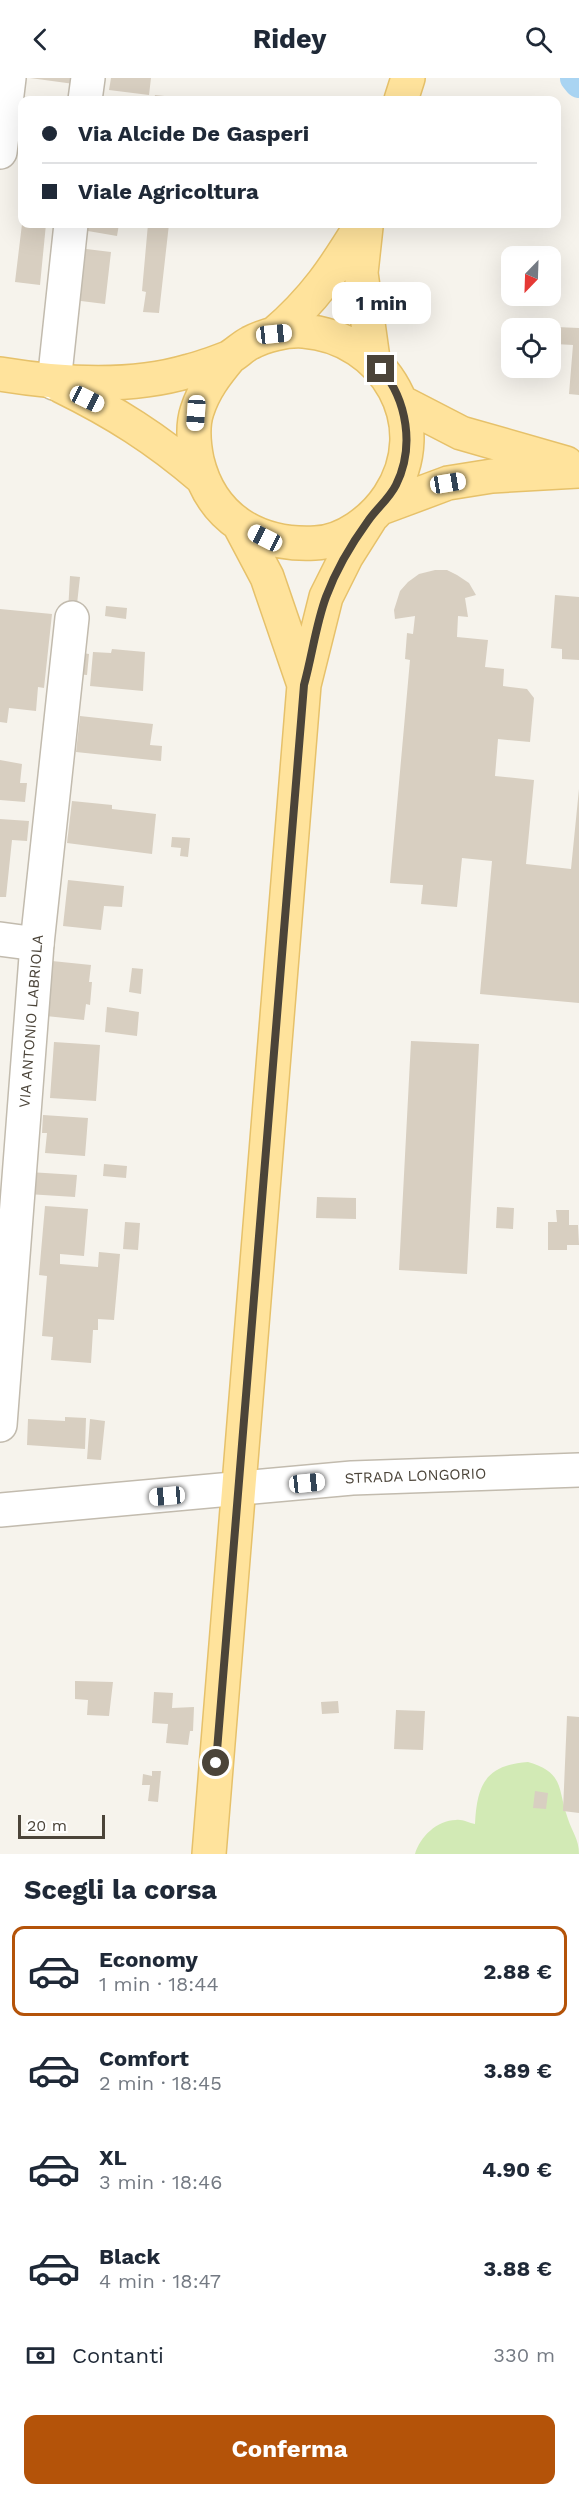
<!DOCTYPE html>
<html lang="it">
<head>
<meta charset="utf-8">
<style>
	:root { --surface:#fff; --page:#f6f6f7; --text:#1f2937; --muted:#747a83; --line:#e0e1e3; --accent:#b45309 }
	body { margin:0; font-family:"Work Sans",sans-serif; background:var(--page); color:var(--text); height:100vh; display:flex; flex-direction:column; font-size:22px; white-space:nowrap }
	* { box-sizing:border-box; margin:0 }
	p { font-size:20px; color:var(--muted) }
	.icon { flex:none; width:33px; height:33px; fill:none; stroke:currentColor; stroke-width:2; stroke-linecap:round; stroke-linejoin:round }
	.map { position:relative; height:1776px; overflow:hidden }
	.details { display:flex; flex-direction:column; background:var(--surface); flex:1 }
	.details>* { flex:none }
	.top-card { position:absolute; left:18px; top:18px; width:543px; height:132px; border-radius:12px; box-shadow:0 6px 24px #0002; display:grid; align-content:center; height:132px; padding:0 24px; background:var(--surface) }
	.needle { width:39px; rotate:203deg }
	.buttons { position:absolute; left:501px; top:168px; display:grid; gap:12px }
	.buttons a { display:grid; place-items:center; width:60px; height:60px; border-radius:12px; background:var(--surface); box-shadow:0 6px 24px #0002; font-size:30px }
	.scale { position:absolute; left:18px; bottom:15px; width:87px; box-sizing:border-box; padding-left:6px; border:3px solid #4b4439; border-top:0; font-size:16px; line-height:21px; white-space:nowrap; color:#4b4439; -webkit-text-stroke:4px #fff; paint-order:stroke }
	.end { position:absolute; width:27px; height:27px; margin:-14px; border:8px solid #4b4439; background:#fff; box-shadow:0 0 0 3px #fff }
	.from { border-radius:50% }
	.bubble { position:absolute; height:42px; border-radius:12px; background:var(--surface); box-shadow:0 6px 24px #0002; font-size:20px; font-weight:700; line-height:42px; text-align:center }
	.car { position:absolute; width:18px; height:36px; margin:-18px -9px; border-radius:8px; box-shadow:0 0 4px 2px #0007; background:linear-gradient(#fff 24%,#345 0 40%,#fff 0 76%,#345 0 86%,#fff 0) }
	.top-card b { display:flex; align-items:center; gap:21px; height:57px; font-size:22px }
	.top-card b+b { border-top:2px solid var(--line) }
	.top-card i { width:15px; height:15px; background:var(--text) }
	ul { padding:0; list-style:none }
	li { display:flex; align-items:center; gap:18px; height:90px; margin:0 12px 9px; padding:0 12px; border:3px solid transparent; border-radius:12px }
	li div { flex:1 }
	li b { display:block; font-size:22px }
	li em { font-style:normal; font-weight:700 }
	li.on { border-color:var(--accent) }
	li>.icon { width:54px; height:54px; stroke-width:1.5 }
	h2 { padding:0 24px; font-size:27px; line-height:72px }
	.pay { display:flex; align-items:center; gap:15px; height:66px; padding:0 24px; font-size:22px }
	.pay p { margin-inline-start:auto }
	.button { display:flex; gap:12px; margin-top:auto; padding:12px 24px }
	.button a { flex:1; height:69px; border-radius:12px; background:var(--accent); color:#fff; font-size:24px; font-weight:700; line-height:69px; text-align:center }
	header { display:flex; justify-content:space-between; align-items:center; height:78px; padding:0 24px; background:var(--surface); font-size:27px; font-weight:700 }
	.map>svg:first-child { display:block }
	.green { fill:#d2eab5 }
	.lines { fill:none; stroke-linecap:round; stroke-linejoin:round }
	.canal { stroke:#a9d4f2; stroke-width:30 }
	.building { fill:#d8cfc1 }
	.minor-casing { stroke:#c2bbae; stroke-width:36 }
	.major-casing { stroke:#e6c16a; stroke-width:36 }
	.minor { stroke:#fff; stroke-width:33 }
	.major { stroke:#ffe39c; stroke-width:33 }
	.route { stroke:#4b4439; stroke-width:8 }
	.labels { text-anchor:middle; stroke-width:6; stroke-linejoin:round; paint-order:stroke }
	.street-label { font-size:15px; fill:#4b4439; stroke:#fff }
</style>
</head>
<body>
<header><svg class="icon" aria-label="back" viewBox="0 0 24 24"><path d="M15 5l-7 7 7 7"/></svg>Ridey<svg class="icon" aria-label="search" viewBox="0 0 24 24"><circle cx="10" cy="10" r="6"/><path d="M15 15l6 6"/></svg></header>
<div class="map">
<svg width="579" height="1776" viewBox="0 0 579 1776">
	<rect width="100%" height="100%" fill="#f6f3ec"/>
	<path class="green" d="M528,1684C565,1695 557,1710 568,1741C572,1754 579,1761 579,1776H415C420,1759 437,1742 456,1742C462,1741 469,1745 475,1746C477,1706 486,1687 528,1684Z"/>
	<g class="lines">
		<path class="canal" d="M575,0L579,5"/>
	</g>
	<path class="building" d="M30,0H75L74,6Z
		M111,0H151L149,17L109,12Z
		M155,17L183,20V22H154Z
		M22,146H46L40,207L15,204Z
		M83,146H119L117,158L82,152Z
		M148,146H169L159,235L143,234L146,214L142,213Z
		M78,170L111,174L105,226L73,222Z
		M556,249L579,250V317L569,316L573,267L555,266Z
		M435,492H447L457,497L469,505L476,517L465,520L468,539L458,538L457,559L488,562L485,589L504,591L503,608L527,611L534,620L530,664L498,661L495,698L534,702L526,786L571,791L579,711V925L480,916L492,783L462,780L457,829L421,826L423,807L390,805L410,582L405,581L407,555L413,556L415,538L395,541L394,532L400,513L408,504L419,496Z
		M70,498L80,499L76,535L68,534Z
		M555,517L579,519V582L562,581V571L551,570Z
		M106,528L127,530L126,541L105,538Z
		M0,531L52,536L44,610L38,609L36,633L9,630L7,645L0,644Z
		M112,571L145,574L143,613L90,608L93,574L111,575Z
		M77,574L89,576L87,597L75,596Z
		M80,638L153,646L150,667L162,668L161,683L76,674Z
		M0,682L22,686L20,705H27L25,724L0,722Z
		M72,723L112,727V731L156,736L152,776L67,765Z
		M0,741L29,743L27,763L12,762L6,819H0Z
		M172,759L190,760L188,779L180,778L181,770L171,769Z
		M68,802L124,808L122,829L104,828L101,852L63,848Z
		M52,883L91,887L89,904H92L90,927L86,926L84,942L46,938Z
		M132,890L143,891L141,916L129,914Z
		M107,929L139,934L137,958L105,954Z
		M411,963L479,966L467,1196L399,1192Z
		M54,964L100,967L96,1023L50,1020Z
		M43,1037L88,1040L85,1078L45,1075L47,1055H42Z
		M104,1086L127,1088L126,1100L103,1098Z
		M29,1094L77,1097L75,1119L27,1116Z
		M317,1119L356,1120V1141L316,1140Z
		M45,1128L88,1131L84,1178L60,1176V1186L98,1189L99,1174L120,1176L114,1242L98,1241V1252H93L91,1285L51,1282L53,1259L42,1258L47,1198L39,1197Z
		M497,1129L514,1130L513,1151L496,1150Z
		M556,1132H569V1147H578L579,1167H567V1172H548V1144H557Z
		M125,1144L140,1145L138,1172L123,1171Z
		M65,1339L86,1340L85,1371L27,1367L28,1341L65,1343Z
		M90,1341L105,1343L101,1382L87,1381Z
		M75,1603L113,1604L109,1638L87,1637L88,1622L75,1621Z
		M154,1614L173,1615L172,1630L194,1629L193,1653H190L188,1667L166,1665L168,1646L152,1645Z
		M338,1623L339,1635L322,1636L321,1624Z
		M396,1632L425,1633L423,1672L394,1671Z
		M567,1638L579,1639V1735L563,1733Z
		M152,1693H161L158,1724L148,1723L150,1707H142L143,1696L152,1698Z
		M535,1713L548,1715L546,1731L533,1730Z"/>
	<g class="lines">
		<g class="minor-casing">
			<g id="minor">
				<path d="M85,22L88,0"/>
				<path d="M0,74L9,0"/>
				<path d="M54,305L71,146"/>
				<path d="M0,861L37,866"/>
				<path id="s1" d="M0,1347L37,866L72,540"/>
				<path id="s2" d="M0,1432L352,1400L579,1392"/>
			</g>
		</g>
		<g class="major-casing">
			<path id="major" d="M401,22L408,0
				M366,149L361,195L373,281
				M274,256C315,221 335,190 362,146
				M0,296C61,306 129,311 189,293C202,290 215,285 228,280C236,276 242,269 250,265C265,257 286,252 303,253C385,259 436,347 389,418C373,442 344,464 315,465C257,468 211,440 197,382C194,367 192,348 197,333C204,311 216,296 230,279
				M61,308C114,334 157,361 202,400
				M401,324L461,355L566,385
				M381,430L448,405L492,398L579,393
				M240,448L267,499L304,607
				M209,1776L304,607L326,519L346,479L370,441"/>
		</g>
		<use href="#minor" class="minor"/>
		<use href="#major" class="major"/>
	</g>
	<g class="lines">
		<path class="route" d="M216,1685L304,607C312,578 316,546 326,519C336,492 352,465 368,443C377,430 389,421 396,407C415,369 407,322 381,291"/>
	</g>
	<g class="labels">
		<g class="street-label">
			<text dy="5" stroke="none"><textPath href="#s1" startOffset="405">VIA ANTONIO LABRIOLA</textPath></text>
			<text dy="5" stroke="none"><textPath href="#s2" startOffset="417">STRADA LONGORIO</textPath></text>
		</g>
	</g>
</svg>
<div class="buttons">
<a><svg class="needle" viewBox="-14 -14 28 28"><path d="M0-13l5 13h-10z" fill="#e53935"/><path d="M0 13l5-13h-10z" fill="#747a83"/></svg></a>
<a><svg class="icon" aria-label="locate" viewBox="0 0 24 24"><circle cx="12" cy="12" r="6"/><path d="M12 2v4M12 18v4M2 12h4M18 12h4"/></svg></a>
</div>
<div class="scale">20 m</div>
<i class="end from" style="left:216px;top:1685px"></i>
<i class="end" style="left:381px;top:291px"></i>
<div class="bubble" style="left:332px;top:204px;width:99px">1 min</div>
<i class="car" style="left:274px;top:256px;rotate:84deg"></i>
<i class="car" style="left:87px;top:321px;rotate:116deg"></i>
<i class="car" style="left:196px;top:335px;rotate:184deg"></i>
<i class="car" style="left:448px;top:405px;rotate:81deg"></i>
<i class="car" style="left:265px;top:460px;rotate:297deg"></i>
<i class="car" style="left:307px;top:1405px;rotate:84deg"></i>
<i class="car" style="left:167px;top:1418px;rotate:265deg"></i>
<div class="top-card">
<b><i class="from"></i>Via Alcide De Gasperi</b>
<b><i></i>Viale Agricoltura</b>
</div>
</div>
<section class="details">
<h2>Scegli la corsa</h2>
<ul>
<li class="on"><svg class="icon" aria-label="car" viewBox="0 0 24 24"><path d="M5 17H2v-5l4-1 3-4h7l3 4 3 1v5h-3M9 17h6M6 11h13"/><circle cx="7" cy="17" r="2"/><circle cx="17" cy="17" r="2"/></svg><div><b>Economy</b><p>1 min · 18:44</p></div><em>2.88 €</em></li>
<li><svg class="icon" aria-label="car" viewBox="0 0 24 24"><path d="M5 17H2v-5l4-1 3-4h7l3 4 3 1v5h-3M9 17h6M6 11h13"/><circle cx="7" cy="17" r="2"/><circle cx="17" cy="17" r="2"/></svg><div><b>Comfort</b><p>2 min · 18:45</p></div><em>3.89 €</em></li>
<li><svg class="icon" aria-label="car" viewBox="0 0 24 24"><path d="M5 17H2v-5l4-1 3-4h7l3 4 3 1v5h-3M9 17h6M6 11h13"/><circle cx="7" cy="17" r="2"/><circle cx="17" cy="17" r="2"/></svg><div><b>XL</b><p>3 min · 18:46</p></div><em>4.90 €</em></li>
<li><svg class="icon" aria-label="car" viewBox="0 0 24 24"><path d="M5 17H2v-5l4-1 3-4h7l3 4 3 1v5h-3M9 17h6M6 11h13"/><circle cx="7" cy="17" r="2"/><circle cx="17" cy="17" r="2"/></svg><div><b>Black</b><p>4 min · 18:47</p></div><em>3.88 €</em></li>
</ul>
<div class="pay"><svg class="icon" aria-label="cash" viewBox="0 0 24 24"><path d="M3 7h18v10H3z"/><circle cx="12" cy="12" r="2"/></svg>Contanti<p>330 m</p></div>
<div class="button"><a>Conferma</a></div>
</section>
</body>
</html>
